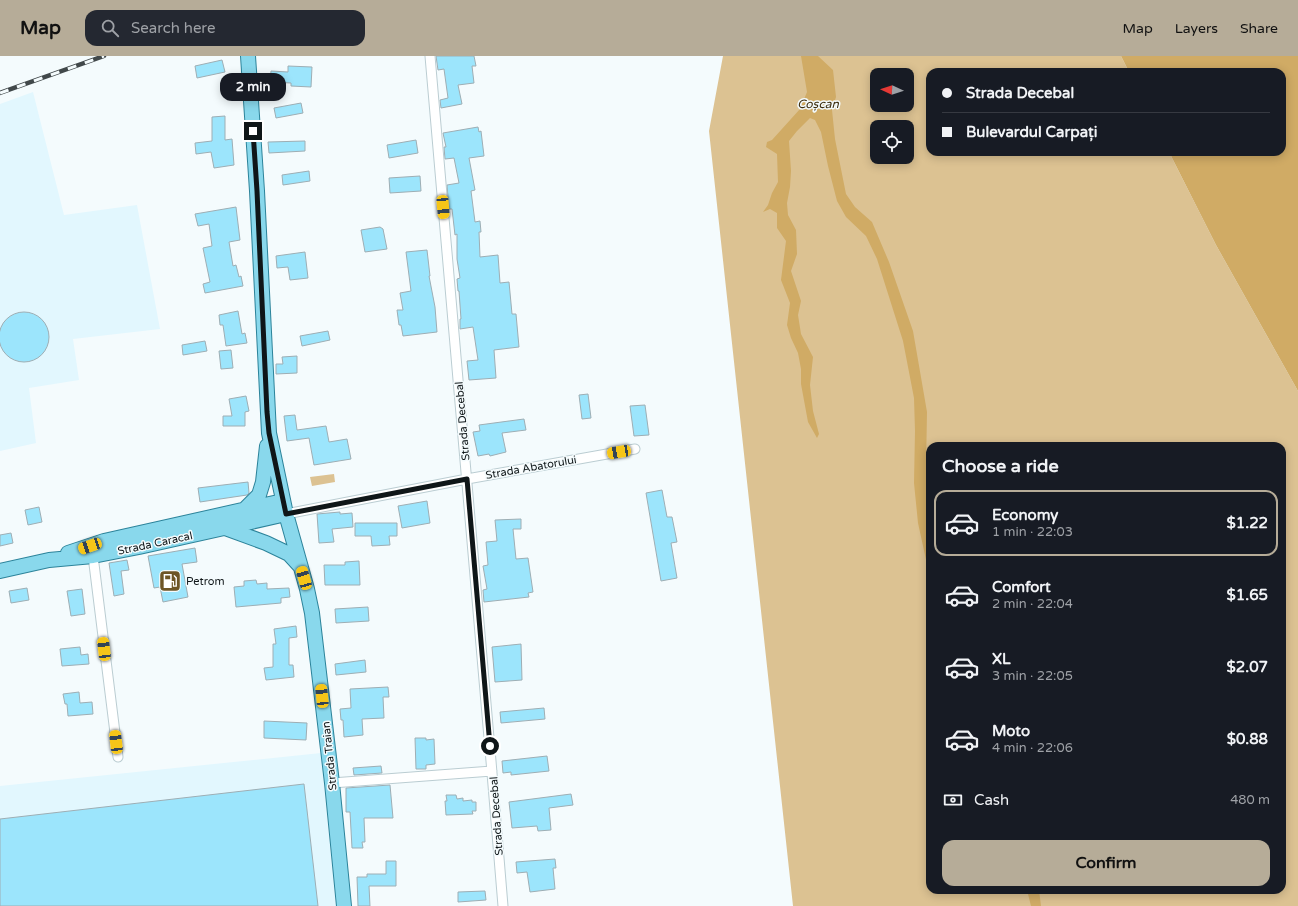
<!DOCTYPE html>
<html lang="en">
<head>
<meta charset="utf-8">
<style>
	:root { --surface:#171b24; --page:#242831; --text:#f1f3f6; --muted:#9ea1a6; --line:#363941; --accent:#b6ac98 }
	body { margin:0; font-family:"Varela Round",sans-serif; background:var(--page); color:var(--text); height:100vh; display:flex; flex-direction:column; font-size:15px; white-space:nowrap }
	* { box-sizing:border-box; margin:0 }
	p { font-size:13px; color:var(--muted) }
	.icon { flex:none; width:22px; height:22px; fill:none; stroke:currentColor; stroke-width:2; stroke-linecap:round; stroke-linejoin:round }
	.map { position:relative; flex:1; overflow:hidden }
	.sheet { position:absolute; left:926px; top:386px; width:360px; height:452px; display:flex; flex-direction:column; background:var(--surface); border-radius:12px; box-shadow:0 2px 10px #0003 }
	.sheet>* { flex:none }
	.top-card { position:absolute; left:926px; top:12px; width:360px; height:88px; border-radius:12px; box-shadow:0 2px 10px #0003; display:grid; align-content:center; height:88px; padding:0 16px; background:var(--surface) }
	.needle { width:26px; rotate:273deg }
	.fabs { position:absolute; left:870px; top:12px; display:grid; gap:8px }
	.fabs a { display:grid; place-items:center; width:44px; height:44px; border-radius:8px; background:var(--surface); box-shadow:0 2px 10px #0003; font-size:20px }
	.end { position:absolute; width:18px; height:18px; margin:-9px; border:5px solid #0f1618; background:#fff; box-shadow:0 0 0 2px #fff }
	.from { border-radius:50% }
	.bubble { position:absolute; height:28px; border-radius:12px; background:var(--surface); box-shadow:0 2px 10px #0003; font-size:13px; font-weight:700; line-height:28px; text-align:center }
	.car { position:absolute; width:12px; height:24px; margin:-12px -6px; border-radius:5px; box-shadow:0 0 3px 1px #0007; background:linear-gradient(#f5c518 24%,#345 0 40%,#f5c518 0 76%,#345 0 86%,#f5c518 0) }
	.top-card b { display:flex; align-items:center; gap:14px; height:38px; font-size:15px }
	.top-card b+b { border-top:1px solid var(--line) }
	.top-card i { width:10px; height:10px; background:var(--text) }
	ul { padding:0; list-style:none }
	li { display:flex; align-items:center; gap:12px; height:66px; margin:0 8px 6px; padding:0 8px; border:2px solid transparent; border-radius:12px }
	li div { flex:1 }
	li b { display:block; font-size:15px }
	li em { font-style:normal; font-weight:700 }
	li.active { border-color:var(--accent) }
	li>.icon { width:36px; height:36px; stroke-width:1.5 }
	h2 { padding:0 16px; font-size:18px; line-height:48px }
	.pay { display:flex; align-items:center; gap:10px; height:44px; padding:0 16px; font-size:15px }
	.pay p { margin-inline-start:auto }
	.primary-button { display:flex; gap:8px; margin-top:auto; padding:8px 16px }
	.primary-button a { flex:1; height:46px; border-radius:12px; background:var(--accent); color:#111; font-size:16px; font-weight:700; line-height:46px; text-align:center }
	header { display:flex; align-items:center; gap:24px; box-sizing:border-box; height:56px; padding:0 20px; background:var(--accent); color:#111 }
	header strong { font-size:19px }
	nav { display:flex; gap:22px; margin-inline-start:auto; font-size:14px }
	.search { width:280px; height:36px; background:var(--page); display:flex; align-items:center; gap:10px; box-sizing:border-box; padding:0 14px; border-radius:12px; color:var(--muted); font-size:15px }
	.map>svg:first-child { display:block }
	.built { fill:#e2f7fe }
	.green { fill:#dcc292; fill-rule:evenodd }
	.water { fill:#d0ab65 }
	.building { fill:#9ce5fc; stroke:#9eaeb4 }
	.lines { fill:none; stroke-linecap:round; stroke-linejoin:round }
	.street-casing { stroke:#bbcdd2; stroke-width:11 }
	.primary-casing { stroke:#2c839a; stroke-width:16 }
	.street { stroke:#fff; stroke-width:9 }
	.primary { stroke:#89d8ec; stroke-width:14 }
	.rail-casing { stroke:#41484a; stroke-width:4.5 }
	.rail { stroke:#f4fbfd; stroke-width:3; stroke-dasharray:9; stroke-linecap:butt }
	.route { stroke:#0f1618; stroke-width:5 }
	.labels { text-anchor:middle; stroke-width:3; stroke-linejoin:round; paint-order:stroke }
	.street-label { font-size:11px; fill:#0f1618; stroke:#f4fbfd }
	.poi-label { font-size:11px; fill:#0f1618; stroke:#f4fbfd; text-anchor:start }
	.water-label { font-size:12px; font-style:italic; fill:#3c2c0c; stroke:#f4fbfd }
</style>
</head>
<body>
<header>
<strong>Map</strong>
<div class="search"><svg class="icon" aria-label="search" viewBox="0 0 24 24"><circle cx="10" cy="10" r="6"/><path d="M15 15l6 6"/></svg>Search here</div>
<nav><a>Map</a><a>Layers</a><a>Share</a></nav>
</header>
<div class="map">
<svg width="1298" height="850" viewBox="0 0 1298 850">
	<rect width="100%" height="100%" fill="#f4fbfd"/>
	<path class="built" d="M33,36L64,159L137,149L160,273L73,283L79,324L29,332L36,387L0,395V48Z
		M321,697L336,850H0V730Z"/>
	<path class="green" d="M723,0H1121L1129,16H930V96H1169L1216,189L1298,335V850H793L709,75ZM877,19H907V49H877ZM877,71H907V101H877ZM930,390H1282V834H930Z
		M334,418L335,426L312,430L310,421Z"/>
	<path class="water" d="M801,0H818L833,14L836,41L832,54L835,83L846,138L855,151L872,166L889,206L913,275L927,356L926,412L930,461V522L918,467L914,427L915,375L914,342L903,285L877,203L866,180L846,161L837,145L828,110L821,76L815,64L810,62L797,75L789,85L791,115L790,131L787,147L788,159L796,174L797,198L791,215L801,245L798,259L801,278L813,301L810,329L813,355L819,378L817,382L808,366L801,328V313L798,297L791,282L787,269L790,247L781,224L786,185L777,172V157L770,153L763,156L768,149L772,137L778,126L777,98L766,91L767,86L772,84L800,53L807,36Z
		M1121,0H1298V335L1216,189L1169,96H1282V16H1129Z
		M1027,834H1039L1041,850H1031Z"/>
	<path class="building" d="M436,0H474L476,10H472L474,27L458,29L462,48L441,52L440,44L448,42L444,13L438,14Z
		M222,4L225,16L197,22L195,10Z
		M288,10L312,11L311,31L291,30V27L270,26L271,15L288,16Z
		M301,47L303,57L276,62L274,52Z
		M225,60V84L232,83L234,109L214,112L211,96L196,98L195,87L212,85V61Z
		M478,71L479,76L481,75L484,100L469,102L475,134L471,135L475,166L480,165L481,176H479L480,201L498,199L500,227L509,226L512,258H516L519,291L494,294L496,322L469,324L467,305L478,304L473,271L460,273V263H461L459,235H458L457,223L460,222L457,203V178L455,179L452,153H449L447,129L459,127L454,102L445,103L444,91H446L443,77Z
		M416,84L418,97L389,102L387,89Z
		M305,85V95L269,97L268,86Z
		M309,115L310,125L283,129L282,119Z
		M420,120L421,135L390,137L389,122Z
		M236,151L240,184L229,186L233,210L236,209L239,221L241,220L243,230L205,237L203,228L210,226L203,192L212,190L209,168L198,170L195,158Z
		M380,171L383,173L387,193L365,196L361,174Z
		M427,194L430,220H429L435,251L437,276L403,280L401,269H399L397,254H403L400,237L411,235L406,196Z
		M305,196L308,222L290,224L288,211L277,212L276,200Z
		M238,255L242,278L245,277L247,287L226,290L223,269H220L219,259Z
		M-1 281a25 25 0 1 1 50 0a25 25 0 1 1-50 0Z
		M328,275L330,284L302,290L300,280Z
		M205,285L207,295L183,299L182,289Z
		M231,294L233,312L221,313L219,295Z
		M297,300V317L276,318V308H283L282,301Z
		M588,338L591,362L582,363L579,339Z
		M246,340L249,355L245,356V370H223V360H232L229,343Z
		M645,349L649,379L634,380L630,350Z
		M295,359L297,374L326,370L329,386L347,383L351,403L314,409L309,382L287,385L284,360Z
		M524,363L526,374L502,377L506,396L490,400L489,398L478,400L473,376L480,375L479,369Z
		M248,426L249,437L247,439L200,446L198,432Z
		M662,434L667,461H672L677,486L671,487L677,522L661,525L646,437Z
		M427,445L430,467L402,472L398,450Z
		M39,451L42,466L28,469L25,454Z
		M340,456V458L352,457L353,471L332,473L334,486L319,487L317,458Z
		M521,463V473H513L516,503L528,502L533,536L528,537L529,541L484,546L483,534L487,533L483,510L488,509L486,486L497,485L495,464Z
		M355,467H397V480H389L390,489L372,490L371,480H355Z
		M11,477L13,487L0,490V479Z
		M195,492L197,506L182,508L188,541L163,546L160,531L154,532L148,500Z
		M127,504L129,514L121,515L124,538L114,540L109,507Z
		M359,505L360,529H325L324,509H345V506Z
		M256,524L257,528L267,527V533L289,532L290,541L281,542V547L236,551L234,531L244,530V525Z
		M27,532L29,544L11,547L9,535Z
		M82,533L85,558L71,560L67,535Z
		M368,551L369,565L336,567L335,553Z
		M296,570L297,581L289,582V609H293L294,621L266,624L264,612L273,611V588H276L274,573Z
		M521,588L522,624L495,626L492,591Z
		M80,591L81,599L88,598L89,608L62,610L60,593Z
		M365,604L366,616L336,619L335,608Z
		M388,631L389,641H383L384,662L362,663L363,679L344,681L343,664H341L340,653L351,652L350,633Z
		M79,636L80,647L92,646L93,658L68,660L67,648H65L63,638Z
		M544,652L545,663L501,667L500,656Z
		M264,665L307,667L306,684L264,682Z
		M415,682H426V684L434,683L435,708L426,709V713H416Z
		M547,700L549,715L511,719V716L503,717L502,705Z
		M381,710L382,717L354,719L353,712Z
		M304,728L318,850H0V763Z
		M390,729L393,762H364L365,786H362L363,792H352L350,756H346V732Z
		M571,738L573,749L549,752L551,774L538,775L537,770L512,772L509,746Z
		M446,739H456L457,743L463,742V745L472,744V746H476V755H472L473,758L446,759L445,745H447Z
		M555,803L556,812H553L555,833L530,836L527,816L517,817L516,806Z
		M386,805H396V830H369L370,850H358L357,821H367V818H386Z
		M485,835L486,844L458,846V836Z"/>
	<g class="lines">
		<g class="street-casing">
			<path id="street" d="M430,0L491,705L503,850
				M286,458L467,423L635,393
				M93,500L118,701
				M332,727L492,715"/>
		</g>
		<g class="primary-casing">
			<path id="primary" d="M248,0L257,135L269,377L286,458L307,533L312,557L332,727L344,850
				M244,454L259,439L263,426L267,390
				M225,472L266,487L289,498L300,510
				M68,497L104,485L283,445
				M0,515L49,504L93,500L139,491L286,458"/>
		</g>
		<use href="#street" class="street"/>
		<use href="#primary" class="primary"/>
		<g class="rail-casing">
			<path id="rail" d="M0,37L104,0"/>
		</g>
		<use href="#rail" class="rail"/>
	</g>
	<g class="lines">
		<path class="route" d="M253,75L257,135L267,356L269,377L286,458L467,423L490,690"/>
	</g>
	<defs>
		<g id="fuel-square" transform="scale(1.15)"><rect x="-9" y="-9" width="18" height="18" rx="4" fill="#6d5526" stroke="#f4fbfd"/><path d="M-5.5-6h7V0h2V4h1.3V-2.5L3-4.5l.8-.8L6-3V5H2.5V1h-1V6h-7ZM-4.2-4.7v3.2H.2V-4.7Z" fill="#fff"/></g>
	</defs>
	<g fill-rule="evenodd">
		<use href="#fuel-square" x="170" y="525"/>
	</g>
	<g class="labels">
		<g class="street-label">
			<text transform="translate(462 365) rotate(-95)" y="4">Strada Decebal</text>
			<text transform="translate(531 411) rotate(-10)" y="4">Strada Abatorului</text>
			<text transform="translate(155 487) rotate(-12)" y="4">Strada Caracal</text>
			<text transform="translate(329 700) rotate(-96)" y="4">Strada Traian</text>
			<text transform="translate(496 760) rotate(-94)" y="4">Strada Decebal</text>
		</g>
		<g class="poi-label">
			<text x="186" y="529">Petrom</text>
		</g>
		<g class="water-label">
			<text x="818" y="52">Coșcan</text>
		</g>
	</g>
</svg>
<div class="fabs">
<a><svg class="needle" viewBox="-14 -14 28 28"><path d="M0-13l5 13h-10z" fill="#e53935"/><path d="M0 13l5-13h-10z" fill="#9ea1a6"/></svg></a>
<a><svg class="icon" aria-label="locate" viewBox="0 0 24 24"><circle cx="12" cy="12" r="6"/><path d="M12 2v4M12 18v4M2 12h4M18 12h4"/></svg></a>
</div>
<i class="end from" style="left:490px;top:690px"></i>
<i class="end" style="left:253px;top:75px"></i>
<div class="bubble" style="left:220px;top:17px;width:66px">2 min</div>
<i class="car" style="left:443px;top:151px;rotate:175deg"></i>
<i class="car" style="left:619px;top:396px;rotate:260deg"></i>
<i class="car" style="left:90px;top:490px;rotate:251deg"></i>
<i class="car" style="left:304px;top:522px;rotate:344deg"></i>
<i class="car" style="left:104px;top:593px;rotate:353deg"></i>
<i class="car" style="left:322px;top:640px;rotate:354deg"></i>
<i class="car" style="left:116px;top:686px;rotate:353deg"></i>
<div class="top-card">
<b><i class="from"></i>Strada Decebal</b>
<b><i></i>Bulevardul Carpați</b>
</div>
<section class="sheet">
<h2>Choose a ride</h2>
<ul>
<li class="active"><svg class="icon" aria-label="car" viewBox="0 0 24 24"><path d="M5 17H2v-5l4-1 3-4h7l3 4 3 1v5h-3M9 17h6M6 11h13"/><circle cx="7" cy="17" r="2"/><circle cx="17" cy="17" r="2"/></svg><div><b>Economy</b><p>1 min · 22:03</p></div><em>$1.22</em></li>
<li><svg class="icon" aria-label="car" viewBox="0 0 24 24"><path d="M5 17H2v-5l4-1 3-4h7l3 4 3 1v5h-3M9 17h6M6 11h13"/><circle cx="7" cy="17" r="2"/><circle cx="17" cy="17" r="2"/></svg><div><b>Comfort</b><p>2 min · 22:04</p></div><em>$1.65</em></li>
<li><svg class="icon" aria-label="car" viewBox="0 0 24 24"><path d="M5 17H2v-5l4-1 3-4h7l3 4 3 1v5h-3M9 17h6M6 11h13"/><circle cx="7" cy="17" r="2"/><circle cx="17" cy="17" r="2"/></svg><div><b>XL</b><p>3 min · 22:05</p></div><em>$2.07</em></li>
<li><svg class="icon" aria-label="car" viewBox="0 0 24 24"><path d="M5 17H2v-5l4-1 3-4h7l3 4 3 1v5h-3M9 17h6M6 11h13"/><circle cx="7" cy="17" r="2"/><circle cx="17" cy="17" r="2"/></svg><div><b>Moto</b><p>4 min · 22:06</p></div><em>$0.88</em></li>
</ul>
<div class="pay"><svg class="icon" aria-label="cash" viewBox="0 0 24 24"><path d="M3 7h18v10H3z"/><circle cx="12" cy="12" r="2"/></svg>Cash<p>480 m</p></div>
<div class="primary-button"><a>Confirm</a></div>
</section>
</div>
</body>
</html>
